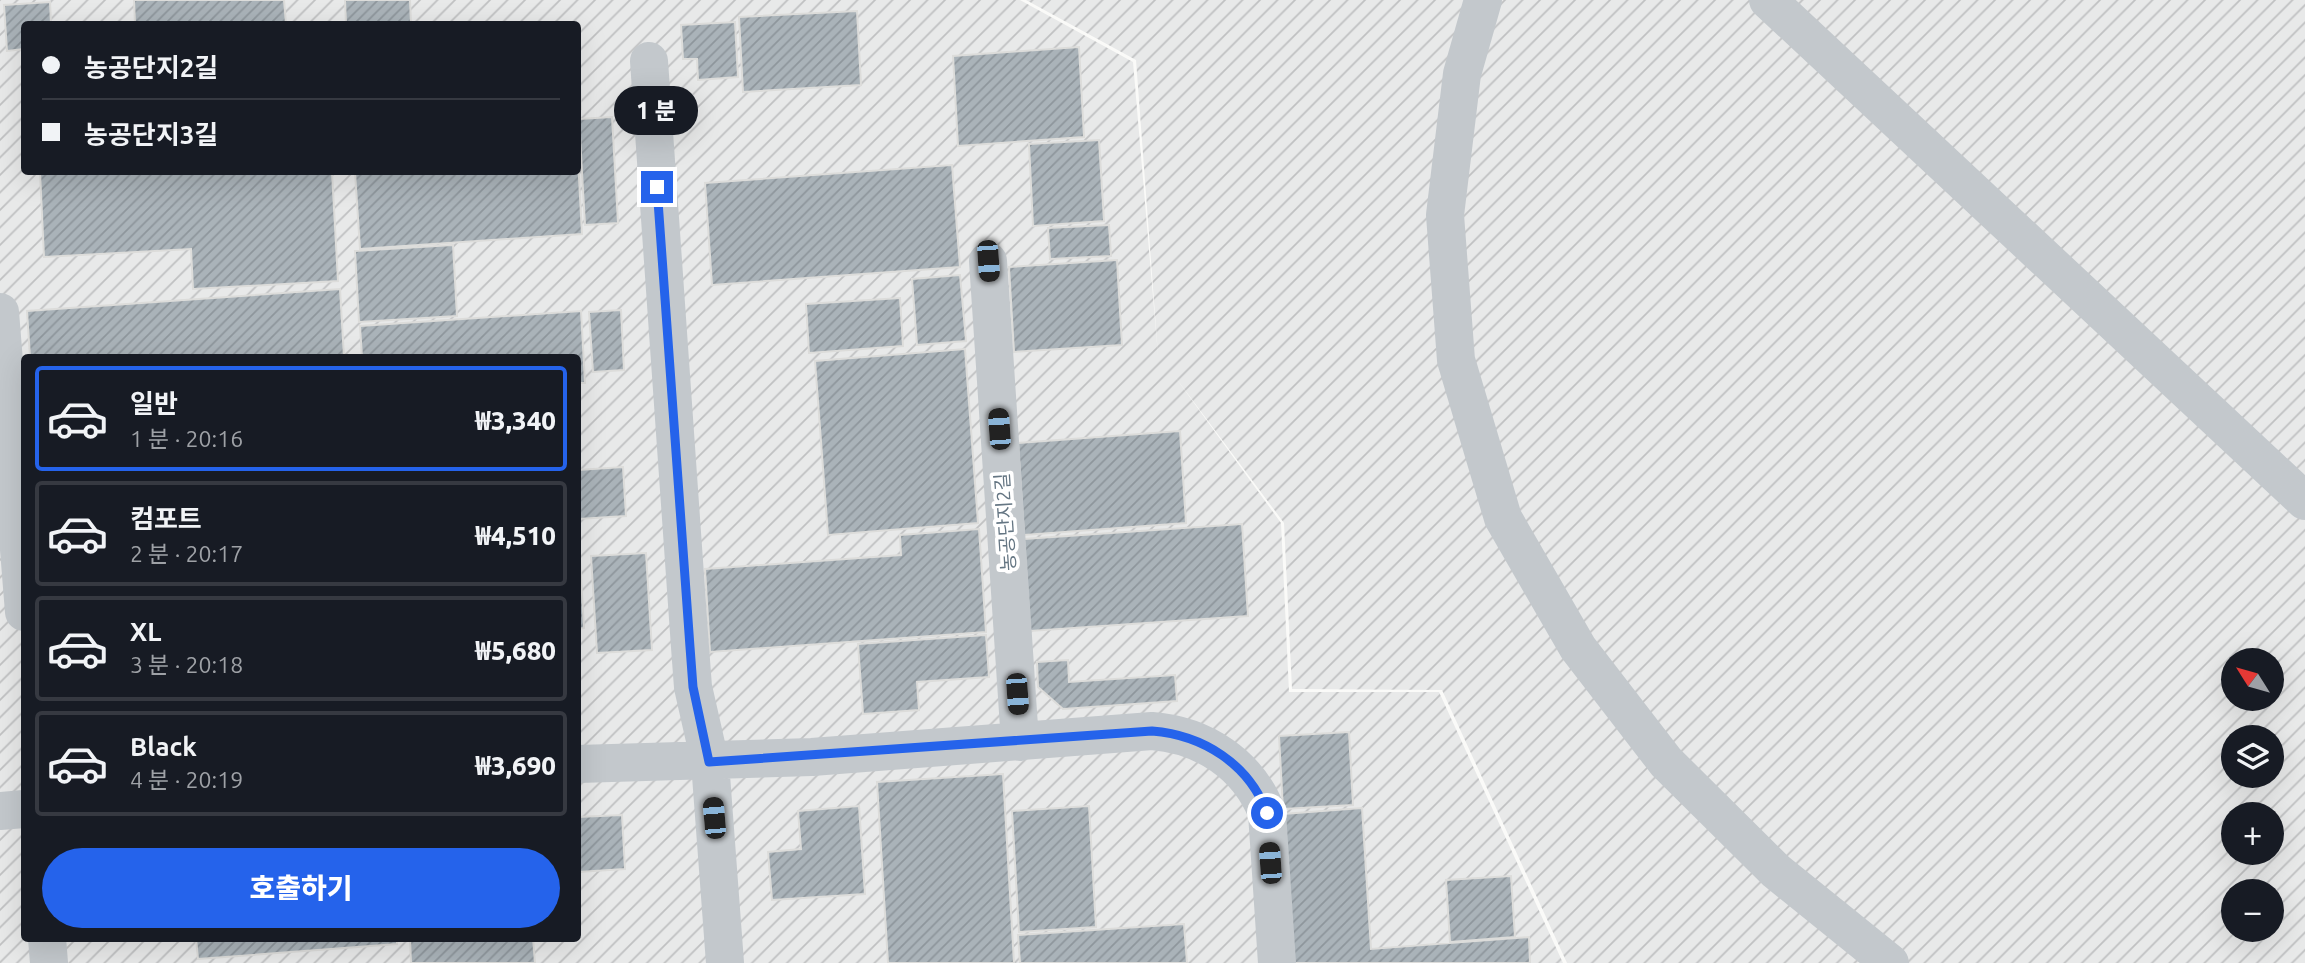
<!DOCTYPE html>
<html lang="ko">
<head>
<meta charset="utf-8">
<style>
	:root { --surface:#171b24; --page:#20242c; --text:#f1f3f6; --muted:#9ea1a6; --line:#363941; --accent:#2563eb }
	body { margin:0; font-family:Ubuntu,"Noto Sans KR",sans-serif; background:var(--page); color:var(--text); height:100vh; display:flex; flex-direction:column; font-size:26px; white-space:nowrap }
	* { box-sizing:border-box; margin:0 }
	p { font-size:23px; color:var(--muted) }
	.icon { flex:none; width:38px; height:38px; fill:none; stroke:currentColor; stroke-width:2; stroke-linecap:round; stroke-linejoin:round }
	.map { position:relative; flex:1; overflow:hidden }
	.sheet { position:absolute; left:21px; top:354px; width:560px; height:588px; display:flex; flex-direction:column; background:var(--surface); border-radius:7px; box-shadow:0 7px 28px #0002 }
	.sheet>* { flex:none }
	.top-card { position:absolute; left:21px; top:21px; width:560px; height:154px; border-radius:7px; box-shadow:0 7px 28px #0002; display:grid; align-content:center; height:154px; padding:0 21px; background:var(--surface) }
	.needle { width:46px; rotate:307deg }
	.fabs { position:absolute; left:2221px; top:648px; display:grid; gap:14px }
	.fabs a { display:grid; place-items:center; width:63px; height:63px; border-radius:50%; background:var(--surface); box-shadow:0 7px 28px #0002; font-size:35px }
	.end { position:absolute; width:32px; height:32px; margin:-16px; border:9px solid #2563eb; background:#fff; box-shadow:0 0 0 4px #fff }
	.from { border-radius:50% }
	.bubble { position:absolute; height:49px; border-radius:24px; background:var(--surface); box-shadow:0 7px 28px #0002; font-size:23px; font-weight:800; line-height:49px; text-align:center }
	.car { position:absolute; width:21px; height:42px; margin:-21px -10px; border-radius:9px; box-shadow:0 0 5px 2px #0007; background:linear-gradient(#222 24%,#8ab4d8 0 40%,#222 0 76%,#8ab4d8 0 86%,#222 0) }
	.top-card b { display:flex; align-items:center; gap:24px; height:66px; font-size:26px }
	.top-card b+b { border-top:2px solid var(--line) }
	.top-card i { width:18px; height:18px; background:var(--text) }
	ul { padding:12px 0 0; list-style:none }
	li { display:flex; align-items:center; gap:21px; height:105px; margin:0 14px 10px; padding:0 7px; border:4px solid var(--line); border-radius:7px }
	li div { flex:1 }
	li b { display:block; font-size:26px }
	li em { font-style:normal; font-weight:800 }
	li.current { border-color:var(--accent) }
	li>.icon { width:63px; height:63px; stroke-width:1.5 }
	.button { display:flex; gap:14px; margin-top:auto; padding:14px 21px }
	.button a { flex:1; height:80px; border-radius:42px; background:var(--accent); color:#fff; font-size:28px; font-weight:800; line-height:80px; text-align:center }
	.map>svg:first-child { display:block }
	.industrial { fill:url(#industrial-furrows); fill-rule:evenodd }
	.building { fill:url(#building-hatch); stroke:#dcdcda; stroke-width:2 }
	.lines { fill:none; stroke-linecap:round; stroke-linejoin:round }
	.minor { stroke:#c3c8cc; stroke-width:38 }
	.route { stroke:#2563eb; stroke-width:9 }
	.labels { text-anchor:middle; stroke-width:7; stroke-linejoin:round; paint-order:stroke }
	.street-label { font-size:19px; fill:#657683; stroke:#fff }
</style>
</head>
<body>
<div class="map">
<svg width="2305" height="963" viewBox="0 0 2305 963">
	<defs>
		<pattern id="industrial-furrows" width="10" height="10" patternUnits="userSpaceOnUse" patternTransform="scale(1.75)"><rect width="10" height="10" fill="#e8e9e9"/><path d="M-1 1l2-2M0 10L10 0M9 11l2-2" fill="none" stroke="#c0c1c2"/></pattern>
		<pattern id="building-hatch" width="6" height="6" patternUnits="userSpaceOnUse" patternTransform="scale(1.75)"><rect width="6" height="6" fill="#aab3b9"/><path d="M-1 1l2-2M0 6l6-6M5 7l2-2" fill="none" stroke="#8e969c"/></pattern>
	</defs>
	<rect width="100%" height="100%" fill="#fafaf8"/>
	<path class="industrial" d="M0,0H1020L1133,62L1158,355L1136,60L1026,0H2305V963H1567L1442,690L1292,689L1284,523L1173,374L1281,523L1289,692H1439L1563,963H0ZM24,24H578V172H24ZM24,357H578V938H24ZM2233,660H2272V698H2233ZM2233,737H2272V775H2233ZM2233,814H2272V852H2233ZM2233,891H2272V929H2233Z"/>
	<path class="building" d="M134,0H284L286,24H135Z
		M345,0H410L411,24H346Z
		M50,2L51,24H24V49L7,51L4,5Z
		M857,11L861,85L743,92L739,17Z
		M735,22L738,77L698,80L697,59H683L681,25Z
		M1079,47L1084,137L958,146L953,56Z
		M578,48L581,109H578Z
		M612,117L618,223L585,225L579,119Z
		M1099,140L1104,221L1033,226L1029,144Z
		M578,159L582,234L360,249L355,172H578Z
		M952,165L960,267L712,285L705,183Z
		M40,172H332L338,281L193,289L191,249L44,257Z
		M1109,225L1111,256L1050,259L1048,228Z
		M453,245L457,316L359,322L355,251Z
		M1117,260L1122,345L1014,352L1009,267Z
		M960,275L966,341L917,345L912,279Z
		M340,289L344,357H30L27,311Z
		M900,298L903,346L809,353L806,304Z
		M621,310L624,370L593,372L589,312Z
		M581,311L585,383H578V357H362L360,326Z
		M965,349L978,523L828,535L815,361Z
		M1180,431L1186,523L1024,535L1018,443Z
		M623,467L626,516L578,519V470Z
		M1242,524L1248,616L1030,631L1024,539Z
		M578,527L584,628L578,629Z
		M979,529L986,632L710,652L705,569L901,555L900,535Z
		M646,553L652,650L597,653L591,556Z
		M986,635L989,677L917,682L919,710L863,714L858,644Z
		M1068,660L1069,682L1175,675L1177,701L1063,709L1038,687L1037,662Z
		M1349,732L1353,805L1283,809L1279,736Z
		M1003,774L1014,963H888L877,782Z
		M859,806L865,894L772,900L768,852L801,849L798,811Z
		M1089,806L1096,927L1019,932L1012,811Z
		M1362,808L1371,949L1529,937L1530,963H1293L1283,814Z
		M622,815L625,869L578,872V817Z
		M1511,876L1515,937L1450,942L1446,880Z
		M1184,924L1187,963H1020L1018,935Z
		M196,938H397V944L198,959Z
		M410,938H533L535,963H411Z"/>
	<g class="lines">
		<path class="minor" d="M1483,0L1462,74L1445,215L1456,360L1503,518L1578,648L1666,762L1776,871L1890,963
			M1768,0L2305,501
			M649,61L690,647L693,687L710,762L725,963
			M988,261L1020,742
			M0,312L24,612
			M578,764L812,757L1152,731C1203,735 1248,764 1267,813L1277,963
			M0,811L24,809
			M47,938L49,963"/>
	</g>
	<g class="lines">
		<path class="route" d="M657,187L690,647L693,687L709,762L1152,731C1203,735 1249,764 1267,813"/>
	</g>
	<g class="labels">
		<g class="street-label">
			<text transform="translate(1005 522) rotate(-94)" y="7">농공단지2길</text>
		</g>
	</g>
</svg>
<div class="fabs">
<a><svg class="needle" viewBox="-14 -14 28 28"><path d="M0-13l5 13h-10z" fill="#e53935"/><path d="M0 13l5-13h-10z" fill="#9ea1a6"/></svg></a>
<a><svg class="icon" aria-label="layers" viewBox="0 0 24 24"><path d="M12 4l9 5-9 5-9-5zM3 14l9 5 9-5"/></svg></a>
<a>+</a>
<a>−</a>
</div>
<i class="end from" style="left:1267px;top:813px"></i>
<i class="end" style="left:657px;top:187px"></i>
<div class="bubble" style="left:614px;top:86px;width:84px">1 분</div>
<i class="car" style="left:988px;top:261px;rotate:176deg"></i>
<i class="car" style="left:999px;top:429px;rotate:356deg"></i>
<i class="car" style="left:1017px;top:694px;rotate:176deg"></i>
<i class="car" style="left:714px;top:818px;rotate:355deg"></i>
<i class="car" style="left:1270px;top:863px;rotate:356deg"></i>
<div class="top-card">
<b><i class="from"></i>농공단지2길</b>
<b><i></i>농공단지3길</b>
</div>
<section class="sheet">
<ul>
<li class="current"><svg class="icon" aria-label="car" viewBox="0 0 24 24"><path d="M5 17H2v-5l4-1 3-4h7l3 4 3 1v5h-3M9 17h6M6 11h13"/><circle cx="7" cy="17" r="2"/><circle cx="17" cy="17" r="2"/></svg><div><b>일반</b><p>1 분 · 20:16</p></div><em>₩3,340</em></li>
<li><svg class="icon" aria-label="car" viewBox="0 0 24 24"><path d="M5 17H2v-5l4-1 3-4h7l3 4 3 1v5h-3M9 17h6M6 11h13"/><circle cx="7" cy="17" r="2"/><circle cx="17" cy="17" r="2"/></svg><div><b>컴포트</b><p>2 분 · 20:17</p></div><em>₩4,510</em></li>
<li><svg class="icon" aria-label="car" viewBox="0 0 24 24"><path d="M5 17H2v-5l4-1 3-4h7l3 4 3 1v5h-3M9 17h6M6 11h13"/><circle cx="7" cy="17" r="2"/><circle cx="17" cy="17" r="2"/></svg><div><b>XL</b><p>3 분 · 20:18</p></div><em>₩5,680</em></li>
<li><svg class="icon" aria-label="car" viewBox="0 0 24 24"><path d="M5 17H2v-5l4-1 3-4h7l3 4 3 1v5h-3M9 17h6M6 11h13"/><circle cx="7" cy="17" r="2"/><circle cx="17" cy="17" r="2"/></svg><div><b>Black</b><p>4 분 · 20:19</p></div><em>₩3,690</em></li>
</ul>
<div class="button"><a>호출하기</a></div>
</section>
</div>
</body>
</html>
